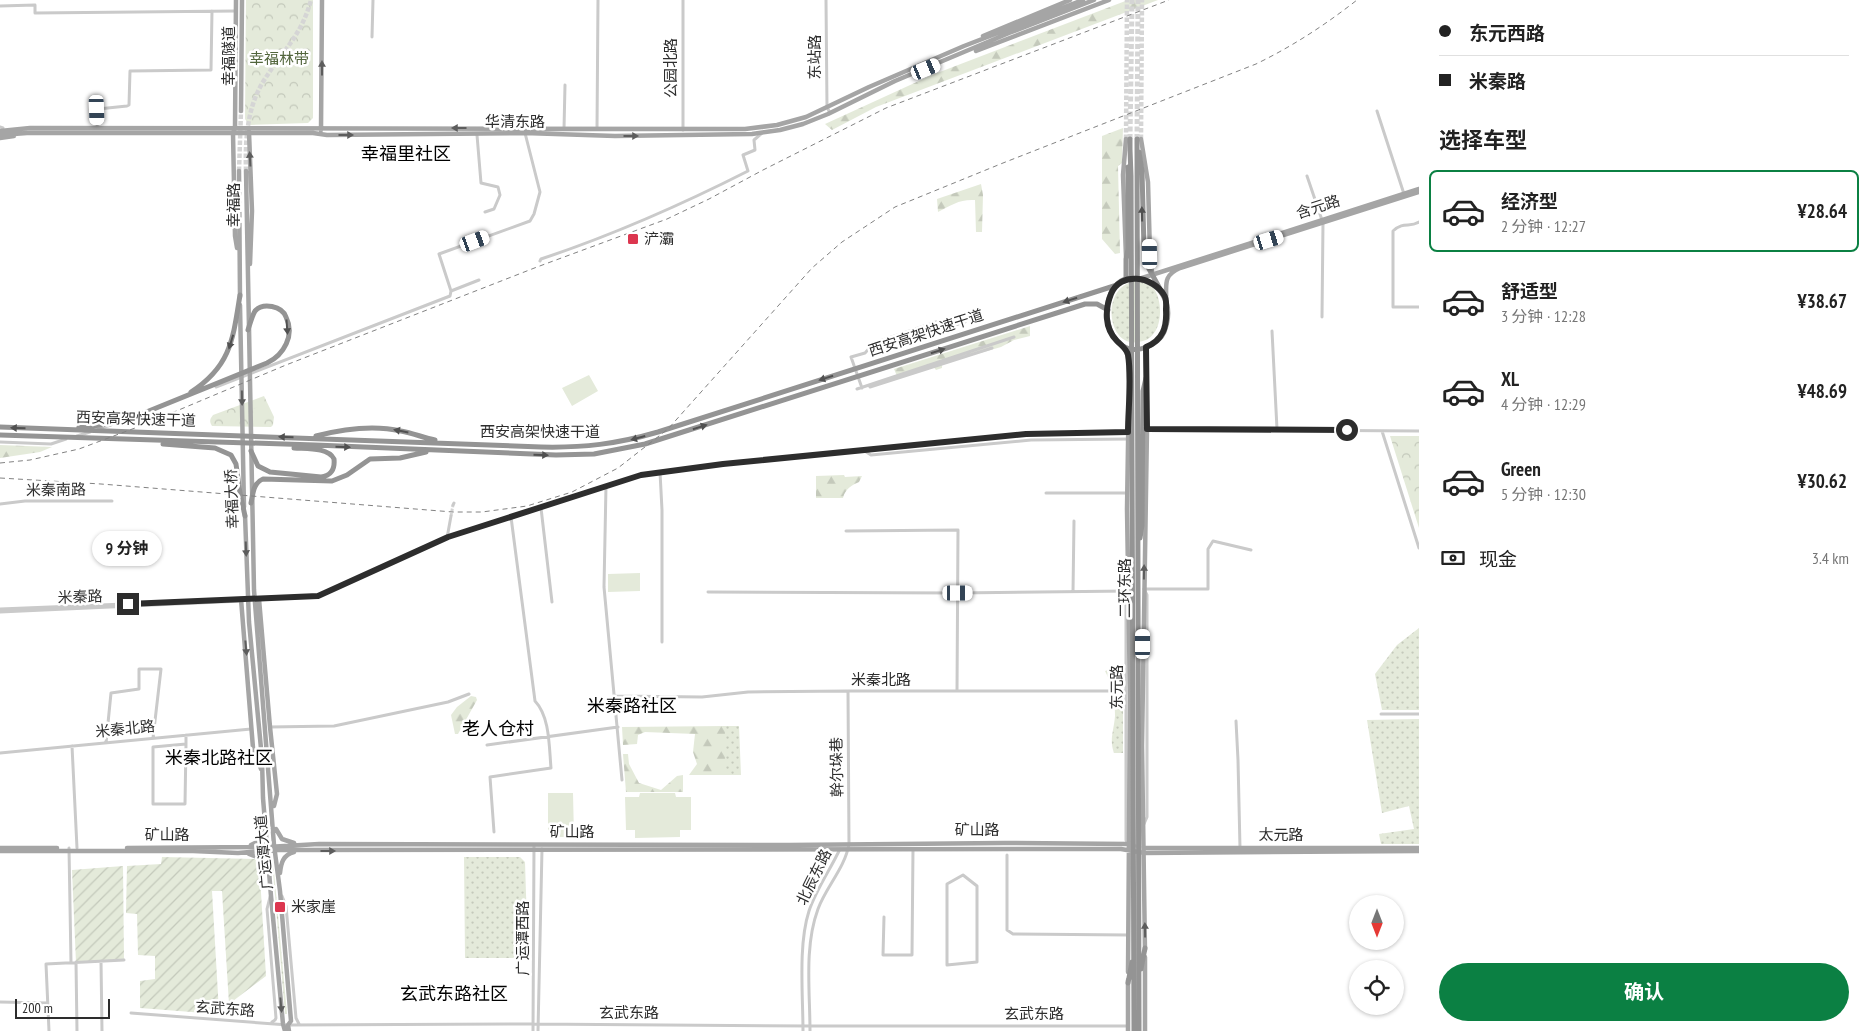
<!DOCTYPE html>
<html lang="zh">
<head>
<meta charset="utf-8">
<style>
	:root { --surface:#fff; --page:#f6f6f6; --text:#222; --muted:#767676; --line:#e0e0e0; --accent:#0b8043 }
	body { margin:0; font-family:"PT Sans Narrow","Noto Sans SC",sans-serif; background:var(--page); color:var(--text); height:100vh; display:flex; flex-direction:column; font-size:19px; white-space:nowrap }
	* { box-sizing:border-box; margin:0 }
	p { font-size:16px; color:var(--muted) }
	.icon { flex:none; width:28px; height:28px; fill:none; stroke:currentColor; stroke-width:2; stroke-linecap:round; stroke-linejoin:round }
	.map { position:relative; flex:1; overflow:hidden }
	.details { display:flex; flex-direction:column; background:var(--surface); width:450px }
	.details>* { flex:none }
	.hud { display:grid; align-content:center; height:110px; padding:0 20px; background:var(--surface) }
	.needle { width:32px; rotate:180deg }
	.tools { position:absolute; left:1349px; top:895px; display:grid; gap:10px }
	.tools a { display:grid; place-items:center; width:55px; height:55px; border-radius:50%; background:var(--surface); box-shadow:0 1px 4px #0004; font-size:25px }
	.scale { position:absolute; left:15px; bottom:12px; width:95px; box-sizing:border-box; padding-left:5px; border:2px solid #2d2d2d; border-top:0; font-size:14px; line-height:18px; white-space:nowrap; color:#2d2d2d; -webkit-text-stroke:4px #fff; paint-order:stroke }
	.end { position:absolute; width:22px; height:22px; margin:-11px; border:6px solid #2d2d2d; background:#fff; box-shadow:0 0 0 2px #fff }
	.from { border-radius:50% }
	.bubble { position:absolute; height:35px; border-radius:18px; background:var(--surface); box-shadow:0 1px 4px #0004; font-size:16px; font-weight:700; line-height:35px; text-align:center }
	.car { position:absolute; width:15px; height:30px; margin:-15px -8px; border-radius:6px; box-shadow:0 0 4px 1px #0007; background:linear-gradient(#fff 24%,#345 0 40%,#fff 0 76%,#345 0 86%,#fff 0) }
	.hud b { display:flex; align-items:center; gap:18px; height:48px; font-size:19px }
	.hud b+b { border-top:1px solid var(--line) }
	.hud i { width:12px; height:12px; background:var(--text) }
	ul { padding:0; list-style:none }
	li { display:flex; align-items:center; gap:15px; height:82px; margin:0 10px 8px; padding:0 10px; border:2px solid transparent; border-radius:8px }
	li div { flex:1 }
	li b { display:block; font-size:19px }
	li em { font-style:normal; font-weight:700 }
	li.active { border-color:var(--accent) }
	li>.icon { width:45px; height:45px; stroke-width:1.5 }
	h2 { padding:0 20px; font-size:22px; line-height:60px }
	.pay { display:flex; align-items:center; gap:12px; height:55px; padding:0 20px; font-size:19px }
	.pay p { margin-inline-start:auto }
	.action { display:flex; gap:10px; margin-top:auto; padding:10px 20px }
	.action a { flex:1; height:58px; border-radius:30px; background:var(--accent); color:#fff; font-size:20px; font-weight:700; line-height:58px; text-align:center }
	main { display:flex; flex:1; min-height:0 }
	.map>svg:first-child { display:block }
	.grass { fill:url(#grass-dots) }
	.forest { fill:url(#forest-firs) }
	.park { fill:url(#park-crowns) }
	.garden { fill:url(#garden-furrows) }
	.pitch { fill:#e4eada }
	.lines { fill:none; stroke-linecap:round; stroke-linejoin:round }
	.minor-tunnel { stroke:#d5d5d5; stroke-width:3; stroke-dasharray:3 1.5; stroke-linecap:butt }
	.major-tunnel { stroke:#d5d5d5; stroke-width:4.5; stroke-dasharray:4.5 2; stroke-linecap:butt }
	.highway-tunnel { stroke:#d5d5d5; stroke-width:5; stroke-dasharray:5 2.5; stroke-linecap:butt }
	.minor { stroke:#cacaca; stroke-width:3 }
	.major { stroke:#a5a5a5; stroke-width:4.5 }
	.highway { stroke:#949494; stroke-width:5 }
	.rail { stroke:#828282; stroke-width:1; stroke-dasharray:5 4; stroke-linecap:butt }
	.oneway { fill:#5d5d5d }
	.oneway2 { fill:#515151 }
	.route { stroke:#2d2d2d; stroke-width:6 }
	.poi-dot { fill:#dc364f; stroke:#fff; stroke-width:2 }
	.labels { text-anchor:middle; stroke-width:5; stroke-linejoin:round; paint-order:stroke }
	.street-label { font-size:15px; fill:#2d2d2d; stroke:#fff }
	.park-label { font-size:15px; fill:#53663d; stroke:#fff }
	.poi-label { font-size:15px; fill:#2d2d2d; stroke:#fff; text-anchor:start }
	.quarter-label { font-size:18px; fill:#000; stroke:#fff }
</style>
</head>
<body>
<main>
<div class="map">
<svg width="1419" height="1031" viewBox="0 0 1419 1031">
	<defs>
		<pattern id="grass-dots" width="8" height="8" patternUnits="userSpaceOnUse" patternTransform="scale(1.25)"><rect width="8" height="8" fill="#e4eada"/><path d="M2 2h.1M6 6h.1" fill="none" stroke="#c4c9bb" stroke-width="1.8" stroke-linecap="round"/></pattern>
		<pattern id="forest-firs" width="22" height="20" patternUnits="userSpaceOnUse" patternTransform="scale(1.25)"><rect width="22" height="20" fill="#e4eada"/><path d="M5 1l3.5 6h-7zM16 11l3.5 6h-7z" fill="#c4c9bb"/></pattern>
		<pattern id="park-crowns" width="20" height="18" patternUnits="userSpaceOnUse" patternTransform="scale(1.25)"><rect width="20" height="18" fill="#e4eada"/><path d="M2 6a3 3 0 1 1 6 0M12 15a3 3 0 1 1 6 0" fill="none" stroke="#c4c9bb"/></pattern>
		<pattern id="garden-furrows" width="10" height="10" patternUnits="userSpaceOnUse" patternTransform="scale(1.25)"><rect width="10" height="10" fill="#e4eada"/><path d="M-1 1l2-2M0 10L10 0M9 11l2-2" fill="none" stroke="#c4c9bb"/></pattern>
	</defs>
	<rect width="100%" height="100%" fill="#fff"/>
	<path class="grass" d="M1137,281C1144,283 1150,284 1154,289C1162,300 1162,323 1154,333C1150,339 1145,341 1138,342C1106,348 1100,284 1137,281Z
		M1419,628V710H1382L1375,674L1397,645Z
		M1117,665H1123V688H1109L1110,681L1105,671L1115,668Z
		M1116,695H1123V753H1114C1109,740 1114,730 1115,716C1115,708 1114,703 1116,695Z
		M1419,719V844H1381L1379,834L1414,829L1409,806L1382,813L1367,720Z
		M725,726H739L741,775H725Z
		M464,857H520L525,862L528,958H465Z
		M272,860H273L287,1014H285Z"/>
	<path class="forest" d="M1128,0H1158L876,107L832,130L825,124L932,75Z
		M1123,128L1122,163L1118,166L1120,253L1115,254L1102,239V136Z
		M981,184L983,195L982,232H976L975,200C960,199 951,205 938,212L937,199Z
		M1030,326V336L1014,340L1001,347L942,364V368L936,370L931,364L897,376L894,369Z
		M0,445L52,447L40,452L0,458Z
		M844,475L845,477L862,476L859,482C852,485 845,489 843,498H816V476Z
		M471,696L476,697L477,700L458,734H455L451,715L457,707Z
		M725,726V775H689L697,764L693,752L695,734L645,732L638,735L637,744L623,745L622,727Z
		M623,754H628L629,764L639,783L661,790L677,776L683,775V792H626Z"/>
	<path class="park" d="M246,0H313V118L308,123L249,125L245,119Z
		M264,396L274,417L273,425L271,427L212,426C209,421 210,419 213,415Z
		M1390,436H1419V528Z"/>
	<path class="garden" d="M162,857L259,859L266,976L229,1004L222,891H212L219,1012L217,1014L140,1008V981L155,979V956L138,955L137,914L126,913L127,866L161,864Z
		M123,866L124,960L76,963L72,870Z"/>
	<path class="pitch" d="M589,375L598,391L572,406L562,388Z
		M266,405L271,417L258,423L252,409Z
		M640,573V591L608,592V574Z
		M548,793H573L574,837H554L548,831Z
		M640,793H675L676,797H691V830H680V837L635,838V830H626L625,797H639Z"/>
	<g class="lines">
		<path class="minor-tunnel" d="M451,516L453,505"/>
		<path class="major-tunnel" d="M1126,139L1127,0
			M1141,139L1142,0
			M239,171L241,111
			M246,171C245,141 247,108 263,82C282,51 301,37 311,0"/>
		<path class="highway-tunnel" d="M1130,139L1132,0
			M1137,139L1138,0"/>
		<path class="minor" d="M826,0L827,107L830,113
			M0,6L35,5V13L236,11
			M372,37L373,0
			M1377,111L1404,194
			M0,127L3,128
			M97,128L98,109L127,106L129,105L130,71L211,70L212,11
			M564,129L565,85
			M597,129L598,0
			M683,130V0
			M477,135L481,183L498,187L500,195L494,209L485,212
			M1307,176L1323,223L1322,317
			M1419,222C1409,228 1404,221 1393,231V307H1419
			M540,261L541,259C613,235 681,205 748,171L743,155L755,150L754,140L762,133
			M451,291L479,280
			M1272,331L1277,429
			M216,387L450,296L451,291L439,254L530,221L534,214L540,192L525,133
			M870,387L992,348
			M862,388L851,357L865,353L874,343L936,322L948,327L965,322
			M857,389L1014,337
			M98,429L111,425
			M1147,429L1419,431
			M1382,431L1419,548
			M77,436L90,432
			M0,442L51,444L66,439
			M863,450L871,455L1031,440L1128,439
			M660,472L662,510V642
			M606,486L604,587L622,780
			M1046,493H1127
			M0,504L25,501H112
			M453,505L454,503
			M541,508L552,602
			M846,531L958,530L957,691
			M447,538L451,516
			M708,592L957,593L1129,591
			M1073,592L1074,521
			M258,599L318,596L449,537L641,475L723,464L1026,434L1128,432
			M1126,604V840L1128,844L1140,847
			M0,609L250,599
			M0,612L242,601
			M615,696L702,697L748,692L848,691H1126
			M1381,714H1419
			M1236,721L1238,760L1240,848
			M270,727L334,726L448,702L469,694
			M106,743L111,693L139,689V669H161L153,738
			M186,744L153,747V804H185L186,744V735
			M487,745L618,727
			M72,746L77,848
			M0,753L251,729
			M1144,824L1147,817V595L1144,589H1208V549L1213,541L1251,550
			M494,832L490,777L551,768C549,746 550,717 535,701L511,517
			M69,848L71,963
			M1007,855V930L1013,934L1128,935
			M963,875L977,886V962L947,965V884Z
			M282,896L286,906L296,1018L299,1024
			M270,897L267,909L276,1018L275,1020L272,1022
			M884,917L883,955H912L913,849
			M101,961L102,1031
			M76,962L77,1031
			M0,1002L47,1003
			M131,1013L288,1025L533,1024L810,1026H1128
			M49,1031L46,964L124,960
			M533,1031L534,845
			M538,1031L542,849
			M803,1031C803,995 798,945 809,911C816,890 830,870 840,849
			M810,1031C810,991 804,947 818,909C826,887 845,868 849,844L848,691"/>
		<path class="major" d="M236,0L235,128L233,133L235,236L237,248
			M983,36L1070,0
			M976,51L1109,0
			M241,111L242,0
			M321,130L322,0
			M0,131L30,128L745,129L777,125L806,117L869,87L964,46L1083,0
			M249,132L252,211L250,264
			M0,135L27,133H313L327,135L525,133L615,136L683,135L752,134L780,130L803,124L828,114L895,81L1009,33L1094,0
			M0,138L14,136
			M1141,139L1148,182L1150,254L1152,272
			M239,171L240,297
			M246,171L254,590L274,845L280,891L291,1021L288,1025L289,1031
			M1126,257L1123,175L1126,139
			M1139,279L1419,189
			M1166,301C1167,285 1162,276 1180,268L1419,192
			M240,305L244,507
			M1123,346L1128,354L1129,382L1127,509L1130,698L1128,972
			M245,515L249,622L262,759L263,798L271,896L283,1024L285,1031
			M241,599L253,748L261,769
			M259,599L270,727L277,794L274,806
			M276,829L282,839L294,843
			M251,845L259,841L265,829
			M0,848H57
			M127,848L267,847L319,844L789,845L1004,843L1128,844
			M1144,848H1419
			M0,851H193L238,853L276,850L1121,849L1144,853L1419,851
			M249,854L260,858L267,872
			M280,873C281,863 283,855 294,852
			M1145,950L1142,746L1147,429L1146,347
			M1145,957V1031
			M1128,1031V980"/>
		<path class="highway" d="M1137,139L1139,1031
			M1130,149L1131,176L1134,1031
			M1130,151V139
			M1139,152L1142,171L1144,249L1148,267L1159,287
			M1130,278C1161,280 1175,303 1164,332C1161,339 1154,344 1147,347C1102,364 1093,283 1130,278Z
			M1126,279V259L1128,249V167
			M191,392C231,366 233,339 240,295
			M0,427L541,447C583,448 617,444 658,432L1117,285
			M79,427L102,425L139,415L267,363C284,355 295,335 286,317C282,306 263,302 255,311C252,316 250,324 248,330
			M0,435L315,445L556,455L594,454L645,444L1085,304H1097L1108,310
			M316,436C343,429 374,425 401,431C413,433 424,438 435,440
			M163,444L215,448L231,455L236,464L240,493L245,516
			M251,451L258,466L270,472L321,477C331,476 335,469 334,459C328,447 306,449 294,448
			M251,503C253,494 253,483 263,479L332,481L347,475L370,459L400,458L426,452
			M1140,538L1142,525L1143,391L1146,378
			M1141,969L1145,948
			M1128,983L1132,962"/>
		<path class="rail" d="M0,463L30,460L79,449L143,425L286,365L537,267L667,219L709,199L763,170L886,108L1169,0
			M0,478L101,484L453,512H482L527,506L572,492L618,468L668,429L812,268L842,242L895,207L1003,163L1256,64C1293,46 1325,25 1357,0"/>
	</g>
	<defs><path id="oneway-solid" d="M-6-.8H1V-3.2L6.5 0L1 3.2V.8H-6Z" transform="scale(1.25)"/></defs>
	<g class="oneway">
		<use href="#oneway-solid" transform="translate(322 68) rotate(-90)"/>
		<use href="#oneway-solid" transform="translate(459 128) rotate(-180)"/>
		<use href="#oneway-solid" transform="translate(346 135)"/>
		<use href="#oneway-solid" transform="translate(631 136)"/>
		<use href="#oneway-solid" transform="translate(250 159) rotate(-93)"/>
		<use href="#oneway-solid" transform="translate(242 398) rotate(89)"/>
		<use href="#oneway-solid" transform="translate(246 549) rotate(88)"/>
		<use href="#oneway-solid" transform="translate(1144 572) rotate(-89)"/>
		<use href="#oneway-solid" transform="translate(246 648) rotate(85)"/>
		<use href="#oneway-solid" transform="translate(328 851)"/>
		<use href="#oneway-solid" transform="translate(1145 930) rotate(-91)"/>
		<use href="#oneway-solid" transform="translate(281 1005) rotate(85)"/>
	</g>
	<g class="oneway2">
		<use href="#oneway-solid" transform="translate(1142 214) rotate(-91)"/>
		<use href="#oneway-solid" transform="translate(1070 300) rotate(162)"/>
		<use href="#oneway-solid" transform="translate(287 327) rotate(86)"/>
		<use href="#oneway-solid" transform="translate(231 342) rotate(107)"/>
		<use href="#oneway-solid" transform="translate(938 351) rotate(-18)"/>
		<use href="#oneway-solid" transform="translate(826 378) rotate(162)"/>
		<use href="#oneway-solid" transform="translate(700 427) rotate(-18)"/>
		<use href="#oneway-solid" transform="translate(18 428) rotate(-178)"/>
		<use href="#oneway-solid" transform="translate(401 431) rotate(-169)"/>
		<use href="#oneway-solid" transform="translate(286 437) rotate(-178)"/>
		<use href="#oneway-solid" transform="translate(638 438) rotate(165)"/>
		<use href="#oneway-solid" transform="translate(343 447) rotate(2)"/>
		<use href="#oneway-solid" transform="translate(541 455) rotate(2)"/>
	</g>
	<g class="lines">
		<path class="route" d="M128,604L318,596L448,537L641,475L723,464L1026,434L1128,432C1128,409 1132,378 1128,355C1127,349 1121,345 1117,341C1104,328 1105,309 1111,294C1120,271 1153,276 1164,295C1167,299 1166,305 1166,310C1167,327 1163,340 1146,347L1147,429L1347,430"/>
	</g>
	<g class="poi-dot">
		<rect x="627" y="233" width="12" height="12" rx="2.5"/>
		<rect x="274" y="901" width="12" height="12" rx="2.5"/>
	</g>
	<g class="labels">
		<g class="street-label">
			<text transform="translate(229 56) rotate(-90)" y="5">幸福隧道</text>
			<text transform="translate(815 57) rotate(-90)" y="5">东站路</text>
			<text transform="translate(671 68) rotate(-90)" y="5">公园北路</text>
			<text x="515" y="127">华清东路</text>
			<text transform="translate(234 205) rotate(-90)" y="5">幸福路</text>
			<text transform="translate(1318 207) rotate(-18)" y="5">含元路</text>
			<text transform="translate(926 333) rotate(-18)" y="5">西安高架快速干道</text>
			<text transform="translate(136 419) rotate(2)" y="5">西安高架快速干道</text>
			<text x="540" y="437">西安高架快速干道</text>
			<text transform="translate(56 490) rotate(-1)" y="5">米秦南路</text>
			<text transform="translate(232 499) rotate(-92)" y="5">幸福大桥</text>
			<text transform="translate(1125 588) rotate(-90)" y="5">二环东路</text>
			<text transform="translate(80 597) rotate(-2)" y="5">米秦路</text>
			<text x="881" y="685">米秦北路</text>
			<text transform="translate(1117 687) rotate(-90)" y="5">东元路</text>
			<text transform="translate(125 729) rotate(-6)" y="5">米秦北路</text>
			<text transform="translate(837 767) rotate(-91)" y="5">幹尔垛巷</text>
			<text x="977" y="835">矿山路</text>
			<text x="572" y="837">矿山路</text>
			<text x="167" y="840">矿山路</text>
			<text x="1281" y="840">太元路</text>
			<text transform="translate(264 852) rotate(-95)" y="5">广运潭大道</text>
			<text transform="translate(814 877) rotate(-64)" y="5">北辰东路</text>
			<text transform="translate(523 938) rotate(-90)" y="5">广运潭西路</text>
			<text transform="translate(225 1009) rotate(4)" y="5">玄武东路</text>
			<text x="629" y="1018">玄武东路</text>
			<text x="1034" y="1019">玄武东路</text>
		</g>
		<g class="park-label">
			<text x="279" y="64">幸福林带</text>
		</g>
		<g class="poi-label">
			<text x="644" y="244">浐灞</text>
			<text x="291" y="912">米家崖</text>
		</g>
		<g class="quarter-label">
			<text x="406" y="160">幸福里社区</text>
			<text x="632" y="712">米秦路社区</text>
			<text x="498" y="735">老人仓村</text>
			<text x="219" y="764">米秦北路社区</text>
			<text x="454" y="1000">玄武东路社区</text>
		</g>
	</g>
</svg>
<div class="tools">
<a><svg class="needle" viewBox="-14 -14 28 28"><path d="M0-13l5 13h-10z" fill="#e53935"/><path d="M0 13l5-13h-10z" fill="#767676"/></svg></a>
<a><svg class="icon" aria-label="locate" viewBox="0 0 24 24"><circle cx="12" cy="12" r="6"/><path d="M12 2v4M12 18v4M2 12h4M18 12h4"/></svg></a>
</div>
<div class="scale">200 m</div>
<i class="end from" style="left:1347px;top:430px"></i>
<i class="end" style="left:128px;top:604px"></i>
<div class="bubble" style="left:92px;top:531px;width:70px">9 分钟</div>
<i class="car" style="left:926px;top:69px;rotate:68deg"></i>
<i class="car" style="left:97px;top:110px;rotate:178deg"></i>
<i class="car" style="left:1269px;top:240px;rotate:73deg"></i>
<i class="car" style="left:475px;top:241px;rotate:70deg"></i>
<i class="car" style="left:1150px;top:254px;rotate:359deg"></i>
<i class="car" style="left:958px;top:593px;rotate:90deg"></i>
<i class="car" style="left:1143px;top:644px;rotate:0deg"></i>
</div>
<section class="details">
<div class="hud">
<b><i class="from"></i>东元西路</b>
<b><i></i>米秦路</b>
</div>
<h2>选择车型</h2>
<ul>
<li class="active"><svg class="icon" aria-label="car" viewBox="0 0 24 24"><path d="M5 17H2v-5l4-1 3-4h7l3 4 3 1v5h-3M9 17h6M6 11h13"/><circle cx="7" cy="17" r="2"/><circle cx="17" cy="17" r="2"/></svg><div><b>经济型</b><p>2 分钟 · 12:27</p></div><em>¥28.64</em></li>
<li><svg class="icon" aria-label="car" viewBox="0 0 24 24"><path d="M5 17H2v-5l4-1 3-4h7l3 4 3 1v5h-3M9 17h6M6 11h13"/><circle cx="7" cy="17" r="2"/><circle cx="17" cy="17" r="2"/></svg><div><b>舒适型</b><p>3 分钟 · 12:28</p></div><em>¥38.67</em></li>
<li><svg class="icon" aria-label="car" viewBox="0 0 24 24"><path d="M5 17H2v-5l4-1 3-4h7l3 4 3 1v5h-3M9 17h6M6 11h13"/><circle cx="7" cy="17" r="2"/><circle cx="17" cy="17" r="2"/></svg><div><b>XL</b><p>4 分钟 · 12:29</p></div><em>¥48.69</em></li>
<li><svg class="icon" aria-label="car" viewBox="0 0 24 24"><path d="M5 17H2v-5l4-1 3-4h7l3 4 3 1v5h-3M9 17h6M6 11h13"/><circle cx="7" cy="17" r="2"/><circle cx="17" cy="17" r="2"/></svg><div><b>Green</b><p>5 分钟 · 12:30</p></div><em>¥30.62</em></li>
</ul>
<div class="pay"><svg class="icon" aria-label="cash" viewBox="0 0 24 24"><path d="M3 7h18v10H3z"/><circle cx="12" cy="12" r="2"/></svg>现金<p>3.4 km</p></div>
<div class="action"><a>确认</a></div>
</section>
</main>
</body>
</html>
